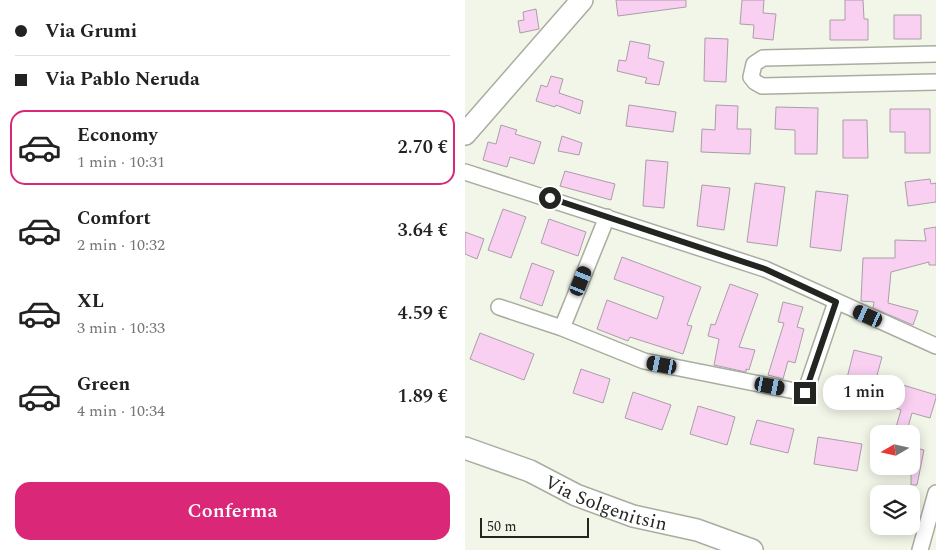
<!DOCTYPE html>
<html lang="it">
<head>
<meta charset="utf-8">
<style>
	:root { --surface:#fff; --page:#f6f6f6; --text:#222; --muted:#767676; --line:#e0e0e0; --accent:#db2777 }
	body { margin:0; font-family:Spectral,serif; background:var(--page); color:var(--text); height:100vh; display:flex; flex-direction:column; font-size:19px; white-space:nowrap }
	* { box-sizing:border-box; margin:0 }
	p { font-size:16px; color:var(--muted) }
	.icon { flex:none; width:28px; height:28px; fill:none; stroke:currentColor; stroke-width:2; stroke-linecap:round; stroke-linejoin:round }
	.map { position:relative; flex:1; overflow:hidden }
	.sheet { display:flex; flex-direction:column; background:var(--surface); width:465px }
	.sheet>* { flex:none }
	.guide { display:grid; align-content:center; height:110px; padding:0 15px; background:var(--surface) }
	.needle { width:32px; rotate:261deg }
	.controls { position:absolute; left:405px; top:425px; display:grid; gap:10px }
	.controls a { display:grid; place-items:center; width:50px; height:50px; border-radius:10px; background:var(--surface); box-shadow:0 2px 12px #0003; font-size:25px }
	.scale { position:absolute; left:15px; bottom:12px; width:109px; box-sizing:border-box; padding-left:5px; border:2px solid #232520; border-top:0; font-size:14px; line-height:18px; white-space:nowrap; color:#232520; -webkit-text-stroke:4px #f1f6e8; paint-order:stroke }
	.end { position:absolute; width:22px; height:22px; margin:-11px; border:6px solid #232520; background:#fff; box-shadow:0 0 0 2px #fff }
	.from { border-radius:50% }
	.bubble { position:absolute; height:35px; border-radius:15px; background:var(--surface); box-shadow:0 2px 12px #0003; font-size:16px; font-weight:600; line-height:35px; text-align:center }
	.car { position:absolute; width:15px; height:30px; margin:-15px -8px; border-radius:6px; box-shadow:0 0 4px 1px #0007; background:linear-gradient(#222 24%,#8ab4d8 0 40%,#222 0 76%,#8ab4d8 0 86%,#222 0) }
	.guide b { display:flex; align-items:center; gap:18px; height:48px; font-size:19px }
	.guide b+b { border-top:1px solid var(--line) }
	.guide i { width:12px; height:12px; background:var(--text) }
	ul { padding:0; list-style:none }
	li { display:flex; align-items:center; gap:15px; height:75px; margin:0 10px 8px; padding:0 5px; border:2px solid transparent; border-radius:15px }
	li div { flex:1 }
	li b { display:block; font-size:19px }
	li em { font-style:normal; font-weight:600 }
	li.on { border-color:var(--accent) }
	li>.icon { width:45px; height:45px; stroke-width:1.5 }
	.primary-button { display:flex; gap:10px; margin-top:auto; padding:10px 15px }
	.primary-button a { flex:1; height:58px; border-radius:15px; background:var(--accent); color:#fff; font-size:20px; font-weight:600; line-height:58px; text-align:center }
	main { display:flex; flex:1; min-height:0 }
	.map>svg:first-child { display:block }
	.building { fill:#f9d0f2; stroke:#aa9ea8 }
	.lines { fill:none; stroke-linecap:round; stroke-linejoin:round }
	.street-casing { stroke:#a8ada0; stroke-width:18 }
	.secondary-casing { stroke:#a8ada0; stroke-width:24 }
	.street { stroke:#fff; stroke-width:15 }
	.secondary { stroke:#fff; stroke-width:21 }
	.route { stroke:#232520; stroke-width:6 }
	.labels { text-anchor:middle; stroke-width:4; stroke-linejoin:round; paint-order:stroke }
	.street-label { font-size:19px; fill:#232520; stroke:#f1f6e8 }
</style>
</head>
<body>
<main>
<section class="sheet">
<div class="guide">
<b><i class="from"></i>Via Grumi</b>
<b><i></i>Via Pablo Neruda</b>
</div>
<ul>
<li class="on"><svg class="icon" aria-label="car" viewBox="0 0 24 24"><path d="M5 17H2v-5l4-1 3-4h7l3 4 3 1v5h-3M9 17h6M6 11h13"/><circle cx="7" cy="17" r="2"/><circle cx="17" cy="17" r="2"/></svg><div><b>Economy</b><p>1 min · 10:31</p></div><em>2.70 €</em></li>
<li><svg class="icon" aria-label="car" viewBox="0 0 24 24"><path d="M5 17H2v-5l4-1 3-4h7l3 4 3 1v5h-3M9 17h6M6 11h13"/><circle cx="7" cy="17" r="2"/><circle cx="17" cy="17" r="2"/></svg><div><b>Comfort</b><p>2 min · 10:32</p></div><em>3.64 €</em></li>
<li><svg class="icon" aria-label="car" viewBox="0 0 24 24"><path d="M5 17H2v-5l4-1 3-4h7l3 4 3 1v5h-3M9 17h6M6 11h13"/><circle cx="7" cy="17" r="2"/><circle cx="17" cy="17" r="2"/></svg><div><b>XL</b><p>3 min · 10:33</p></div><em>4.59 €</em></li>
<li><svg class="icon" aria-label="car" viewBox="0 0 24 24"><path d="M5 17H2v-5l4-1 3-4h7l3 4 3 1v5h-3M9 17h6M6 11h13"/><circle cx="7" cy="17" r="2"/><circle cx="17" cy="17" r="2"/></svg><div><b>Green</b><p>4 min · 10:34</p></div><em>1.89 €</em></li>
</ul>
<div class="primary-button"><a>Conferma</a></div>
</section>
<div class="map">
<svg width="471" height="550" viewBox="0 0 471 550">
	<rect width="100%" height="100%" fill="#f1f6e8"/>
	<path class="building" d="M151,0H221V7L153,16Z
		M277,0H299L298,13L311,14L308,40L288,38L289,25L275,24Z
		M380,0H398L399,19H403V40H365V20H380Z
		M71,9L74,29L55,33L53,21L59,20L58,12Z
		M429,15H456V39H429Z
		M240,38L263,39L261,82L239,81Z
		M165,41L185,45L183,58L199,62L194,85L180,83L182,78L152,71L154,60L161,61Z
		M86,76L98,79L94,93L118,101L115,114L91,105L90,107L71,101L76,85L82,87Z
		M164,105L211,112L208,132L161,126Z
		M251,105L273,106L272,129H286L285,154L236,152L237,129L250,130Z
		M311,107L353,108L352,154H330V130L310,129Z
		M425,109H465V153H440V132H425Z
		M378,120H402L403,158H378Z
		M36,125L52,130L50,134L76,142L69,164L45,157L42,167L18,160L23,142L31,144Z
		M97,136L117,143L114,155L93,151Z
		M181,160L203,162L199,208L178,206Z
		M100,171L150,184L146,200L95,186Z
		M465,179L466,184L471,183V202L443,206L440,182Z
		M290,183L320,187L312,246L282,242Z
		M237,185L265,188L259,230L232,226Z
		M351,191L383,195L376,251L345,247Z
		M38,209L61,217L46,258L23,250Z
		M84,219L121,232L113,256L76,243Z
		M471,227V265H464V262L426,272L423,303L453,311L448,325L408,308L409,302L396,301L398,258H430V240L461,241L459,229Z
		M0,232L19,239L12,259L0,254Z
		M157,257L236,287L222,325L227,326L218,354L165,337L163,341L132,329L142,300L192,319L199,297L149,279Z
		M67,263L89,271L77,306L55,298Z
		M265,284L293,294L274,347L290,350L284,370L281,369V372L249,365L254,339L243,336L246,324L250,325Z
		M318,302L338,307L332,327L339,329L330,363L323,361L318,379L303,375L319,323L313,322Z
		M15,333L69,354L59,380L5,359Z
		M389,350L417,357L405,401L378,394Z
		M116,369L145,379L138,403L108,393Z
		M438,385L471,395V398L465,418L447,413L441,434H429L436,410L431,408Z
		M168,392L206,405L197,430L160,418Z
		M233,406L270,417L262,445L225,434Z
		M292,420L329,429L323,453L285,444Z
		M353,437L397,444L392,471L349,464Z
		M446,447L459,450L452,485H446Z"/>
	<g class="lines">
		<g class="street-casing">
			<path id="street" d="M471,54L298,58L289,64L286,77L290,82L297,86L471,82
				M0,172L300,269L471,346
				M142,217L97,328L179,361L340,393L371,302
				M34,307L97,328
				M455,550L471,493"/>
		</g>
		<g class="secondary-casing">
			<g id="secondary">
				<path d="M0,134L117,0"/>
				<path id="s1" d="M0,448L65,471L111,495L168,516L232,530L287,550"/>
			</g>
		</g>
		<use href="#street" class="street"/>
		<use href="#secondary" class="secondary"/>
	</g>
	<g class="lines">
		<path class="route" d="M85,198L300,269L371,302L340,393"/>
	</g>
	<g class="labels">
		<g class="street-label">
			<text dy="7" stroke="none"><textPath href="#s1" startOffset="152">Via Solgenitsin</textPath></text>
		</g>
	</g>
</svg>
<div class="controls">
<a><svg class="needle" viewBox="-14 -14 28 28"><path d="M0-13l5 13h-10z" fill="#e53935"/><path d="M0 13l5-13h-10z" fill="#767676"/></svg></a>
<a><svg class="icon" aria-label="layers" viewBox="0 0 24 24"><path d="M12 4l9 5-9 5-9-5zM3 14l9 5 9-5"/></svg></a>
</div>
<div class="scale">50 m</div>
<i class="end from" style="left:85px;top:198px"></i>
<i class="end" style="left:340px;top:393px"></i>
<div class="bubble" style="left:358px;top:375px;width:82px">1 min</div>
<i class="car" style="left:116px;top:281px;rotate:22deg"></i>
<i class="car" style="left:403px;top:316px;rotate:294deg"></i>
<i class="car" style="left:197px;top:365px;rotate:281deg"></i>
<i class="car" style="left:305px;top:386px;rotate:101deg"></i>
</div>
</main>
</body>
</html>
